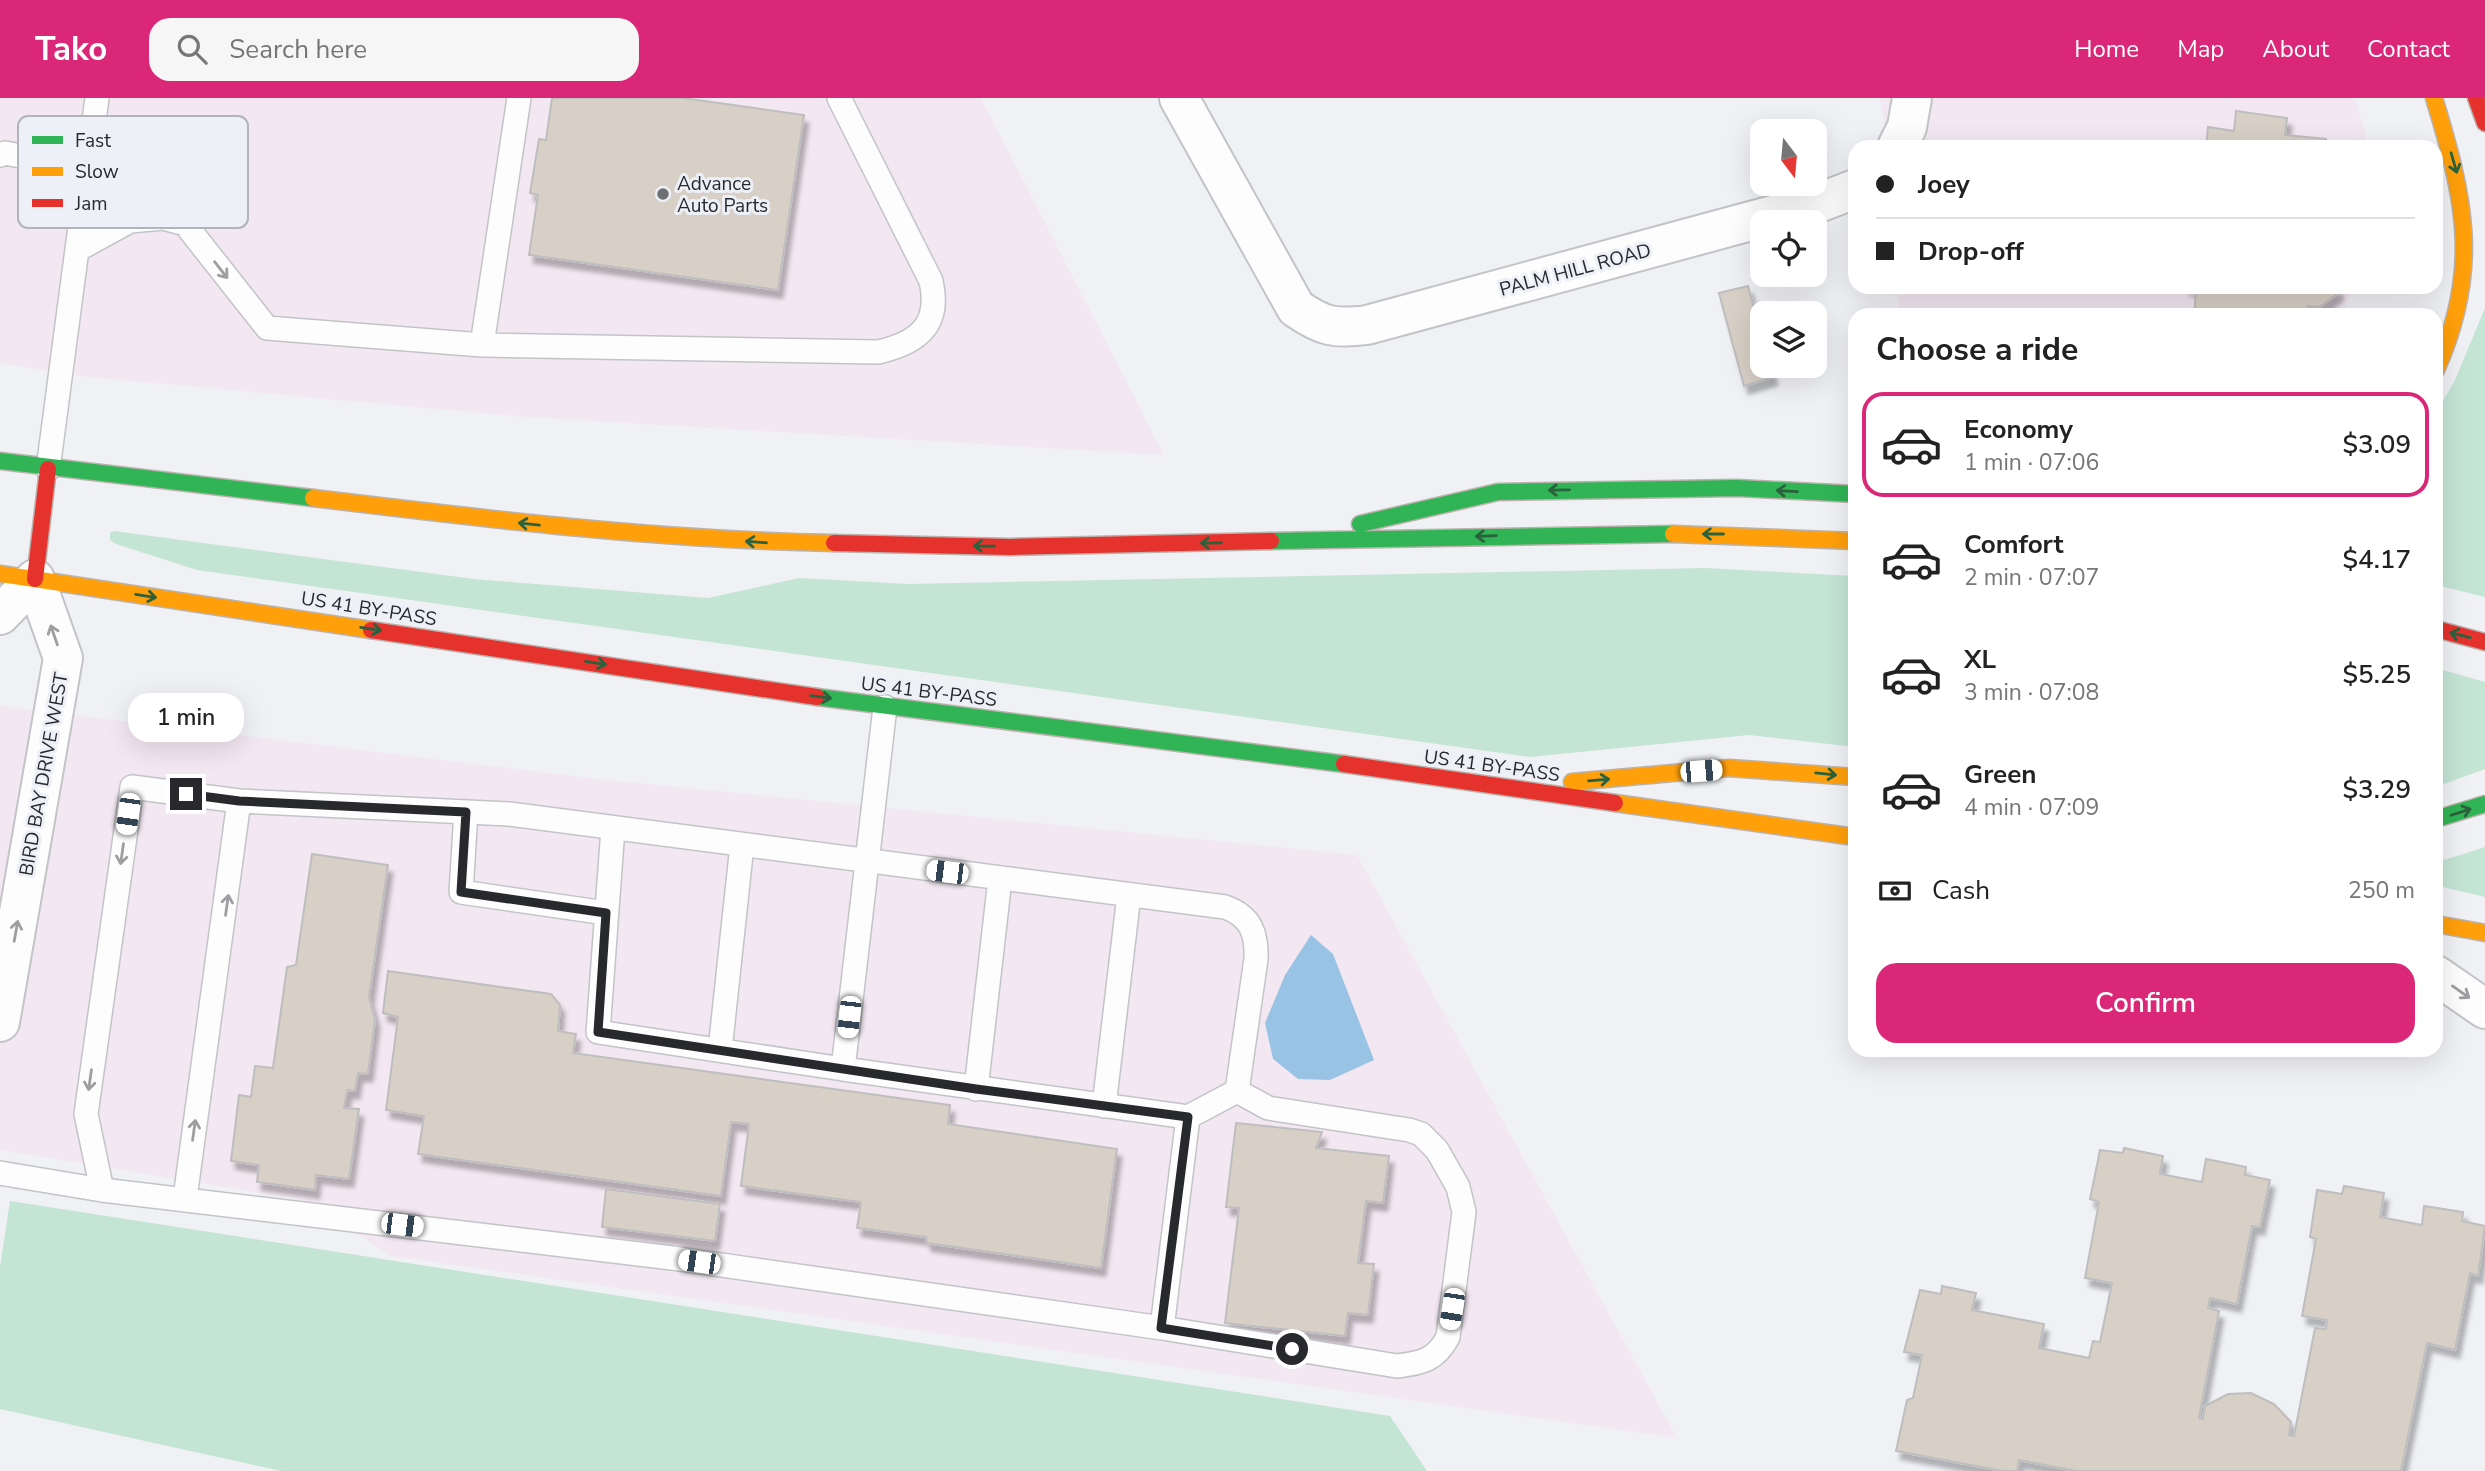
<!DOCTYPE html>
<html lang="en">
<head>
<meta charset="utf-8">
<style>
	:root { --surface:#fff; --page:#f6f6f6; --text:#222; --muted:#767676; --line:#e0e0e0; --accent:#db2777 }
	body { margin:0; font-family:"Nunito Sans",sans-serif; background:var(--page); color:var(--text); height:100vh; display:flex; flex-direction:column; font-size:26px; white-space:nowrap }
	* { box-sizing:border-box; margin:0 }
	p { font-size:23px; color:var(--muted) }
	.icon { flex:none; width:38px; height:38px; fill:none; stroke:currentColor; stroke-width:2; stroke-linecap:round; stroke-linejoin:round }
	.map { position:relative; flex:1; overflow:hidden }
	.sheet { position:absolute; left:1848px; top:210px; width:595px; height:749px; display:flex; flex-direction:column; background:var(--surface); border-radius:21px; box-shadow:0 7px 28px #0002 }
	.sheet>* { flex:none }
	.banner { position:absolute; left:1848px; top:42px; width:595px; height:154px; border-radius:21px; box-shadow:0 7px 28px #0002; display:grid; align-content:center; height:154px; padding:0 28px; background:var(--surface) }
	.needle { width:46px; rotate:164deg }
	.controls { position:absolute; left:1750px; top:21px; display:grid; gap:14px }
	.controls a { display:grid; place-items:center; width:77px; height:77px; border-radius:14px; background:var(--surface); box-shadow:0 7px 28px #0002; font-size:35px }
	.end { position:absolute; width:32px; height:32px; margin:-16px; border:9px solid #28292c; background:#fff; box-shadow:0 0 0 4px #fff }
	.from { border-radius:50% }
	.bubble { position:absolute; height:49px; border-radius:21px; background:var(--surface); box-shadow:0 7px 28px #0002; font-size:23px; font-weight:600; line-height:49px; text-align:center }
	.car { position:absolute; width:21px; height:42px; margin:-21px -10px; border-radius:9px; box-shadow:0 0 5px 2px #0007; background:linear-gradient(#fff 24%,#345 0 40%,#fff 0 76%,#345 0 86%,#fff 0) }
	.banner b { display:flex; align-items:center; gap:24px; height:66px; font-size:26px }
	.banner b+b { border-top:2px solid var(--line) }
	.banner i { width:18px; height:18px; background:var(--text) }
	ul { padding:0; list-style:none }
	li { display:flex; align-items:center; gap:21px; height:105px; margin:0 14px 10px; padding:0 14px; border:4px solid transparent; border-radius:21px }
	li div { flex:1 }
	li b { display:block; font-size:26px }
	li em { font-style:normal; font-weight:600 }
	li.active { border-color:var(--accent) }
	li>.icon { width:63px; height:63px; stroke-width:1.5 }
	h2 { padding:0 28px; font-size:32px; line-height:84px }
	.pay { display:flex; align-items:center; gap:18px; height:77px; padding:0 28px; font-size:26px }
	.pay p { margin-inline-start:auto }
	.action { display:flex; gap:14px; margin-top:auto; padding:14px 28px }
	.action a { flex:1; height:80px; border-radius:21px; background:var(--accent); color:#fff; font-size:28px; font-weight:600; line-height:80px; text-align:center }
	header { display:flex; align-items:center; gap:42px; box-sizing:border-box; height:98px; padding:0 35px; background:var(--accent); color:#fff }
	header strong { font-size:33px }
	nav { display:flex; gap:38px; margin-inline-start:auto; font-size:24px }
	.search { width:490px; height:63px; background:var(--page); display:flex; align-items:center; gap:18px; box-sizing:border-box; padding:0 24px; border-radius:21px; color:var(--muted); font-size:26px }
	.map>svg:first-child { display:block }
	.commercial { fill:#f3e7f1; fill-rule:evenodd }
	.green { fill:#c4e4d4 }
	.water { fill:#98c3e5 }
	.building { fill:#d8cfc6; stroke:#bebebf; stroke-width:2; filter:url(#shadow) }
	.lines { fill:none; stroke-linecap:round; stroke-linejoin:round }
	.lane-casing { stroke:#c3c4c7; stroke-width:26 }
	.street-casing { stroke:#c3c4c7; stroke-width:42 }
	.fast-casing { stroke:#bcb2ad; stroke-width:19 }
	.slow-casing { stroke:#bcb2ad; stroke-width:19 }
	.jam-casing { stroke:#bcb2ad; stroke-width:19 }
	.lane { stroke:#fdfdfe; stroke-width:23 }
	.street { stroke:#fdfdfe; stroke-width:38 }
	.fast { stroke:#30b455; stroke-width:16 }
	.slow { stroke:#ff9f0a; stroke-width:16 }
	.jam { stroke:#e5322d; stroke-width:16 }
	.oneway { stroke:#2b613c }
	.oneway2 { stroke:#9d9ea0 }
	.route { stroke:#28292c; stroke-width:9 }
	.poi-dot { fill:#6e6f72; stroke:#eef0f7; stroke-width:2.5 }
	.labels { text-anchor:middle; stroke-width:6; stroke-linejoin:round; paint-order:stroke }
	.poi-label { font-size:19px; fill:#28292c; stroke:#eef0f7; text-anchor:start }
	.street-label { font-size:19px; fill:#28292c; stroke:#eef0f7 }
	.key { fill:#eef0f7; stroke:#b3b4ba; stroke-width:2 }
	.key-label { font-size:19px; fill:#28292c }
</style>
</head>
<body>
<header>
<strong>Tako</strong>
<div class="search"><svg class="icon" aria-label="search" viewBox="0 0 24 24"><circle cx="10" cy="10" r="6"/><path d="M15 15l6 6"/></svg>Search here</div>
<nav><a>Home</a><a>Map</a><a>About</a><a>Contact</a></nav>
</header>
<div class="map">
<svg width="2485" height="1373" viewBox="0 0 2485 1373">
	<defs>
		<filter id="shadow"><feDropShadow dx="4.5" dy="8" stdDeviation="2" flood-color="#0004"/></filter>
	</defs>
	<rect width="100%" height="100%" fill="#f0f1f5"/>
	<path class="commercial" d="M0,0H981L1164,357L527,319L87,279L0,265Z
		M1880,0H2355L2369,49H1889Z
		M1899,189H2355L2341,217H1898Z
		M0,608L606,682L1357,757L1677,1340L392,1158L304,1102L0,1052ZM1265,925L1374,961L1330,982L1298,981L1273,961Z"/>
	<path class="green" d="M2485,210V499L2436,487V315L2455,282Z
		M114,433L474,481L708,500L799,480L908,486L1705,470L1855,478V649L1749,637L1530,659L197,472L116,446L110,442V435Z
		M2436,570L2485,584V671L2436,689Z
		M2485,749V799L2443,789L2436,780V769L2441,763Z
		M10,1103L1390,1318L1427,1373H281L0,1311V1169Z"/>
	<path class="water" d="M1311,837L1333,856L1374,962L1330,982L1298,981L1273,961L1265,925L1285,877Z"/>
	<path class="building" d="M552,0H683L804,17L778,192L529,157L538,97L530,95L539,41L546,42Z
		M2236,13L2287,20L2285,37L2326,41L2325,49H2206L2208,29L2234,33Z
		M1748,188L1762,241V268H1770L1773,279L1744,288L1719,195Z
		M2184,189H2338V195L2320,209L2308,208L2307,217H2194L2196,192Z
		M312,756L388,767L369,899L375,922L368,976L358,975L355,993L347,992L344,1010L359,1011L349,1081L316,1077L315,1092L257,1084L259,1067L231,1063L239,997L251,999L255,968L273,970L287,869L296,867Z
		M388,873L551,896L560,907L558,933L576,936L573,955L950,1007L948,1026L1117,1051L1101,1170L927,1145L926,1139L857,1130L861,1104L741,1088L749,1026L731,1024L721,1098L418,1056L424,1018L386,1012L398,919L383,915Z
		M1236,1025L1322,1034L1316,1050L1389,1058L1383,1105L1366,1103L1358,1165L1374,1166L1368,1217L1348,1215L1345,1238L1225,1225L1239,1110L1226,1109Z
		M2124,1050L2163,1058L2160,1076L2202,1084L2206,1061L2246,1069L2245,1077L2270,1082L2260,1129L2252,1128L2237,1206L2210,1200L2208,1210L2219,1213L2199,1320L2203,1321L2205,1308L2228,1296L2251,1295L2274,1306L2291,1324L2289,1337L2294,1338L2315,1230L2326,1231L2327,1222L2302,1218L2316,1141L2310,1139L2317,1092L2342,1096L2344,1088L2384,1095L2380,1119L2422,1127L2424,1108L2463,1114L2462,1123L2485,1128L2478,1178L2470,1175L2455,1252L2427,1245L2401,1373H2076L2019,1362L2017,1373H2003L1896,1353L1907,1302L1913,1300L1922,1257L1904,1254L1920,1192L1941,1196L1942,1188L1976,1195L1972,1212L2044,1226L2039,1250L2089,1260L2093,1243L2100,1244L2112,1185L2085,1180L2099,1104L2090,1101L2100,1052L2123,1055Z
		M606,1091L720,1106L715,1143L602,1129Z"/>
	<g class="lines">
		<g class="lane-casing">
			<path id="lane" d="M0,57L5,55L88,71
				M77,152L130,123L163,120L185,126L267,230L482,247L878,254C918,245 941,227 931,183L839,0
				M482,247L519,0
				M48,371L97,0
				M885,609L843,971L1188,1019
				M466,714L461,794L606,815
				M613,730L598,934L843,971
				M720,952L742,747
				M976,991L1000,781
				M1104,1008L1129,797
				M0,1075L102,1092L672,1160L1162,1230L1188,1019L1237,993L1256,861C1257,836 1251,818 1225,809L509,716L239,703L132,689L86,1016L102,1092
				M185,1100L239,703
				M1162,1230L1397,1268C1422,1265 1436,1262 1448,1239L1464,1114L1458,1089L1437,1052L1421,1036L1409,1032L1268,1010L1237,993"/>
		</g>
		<g class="street-casing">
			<path id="street" d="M1179,0L1296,210C1323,229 1335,231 1367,227L1821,104L1855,91
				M1897,49L1907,29L1912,0
				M0,517L35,481L63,560L0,924
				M2436,877L2485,911"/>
		</g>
		<g class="fast-casing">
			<path id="fast" d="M0,363L313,400
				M1360,426L1498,394L1737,390L1855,396
				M1271,443L1673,436
				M817,599L1344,666
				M2436,721L2485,706"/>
		</g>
		<g class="slow-casing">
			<path id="slow" d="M2434,0C2465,101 2481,172 2436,272
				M313,400C486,421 659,442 834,445
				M1673,436L1855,443
				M0,476L371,532
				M1572,684L1729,670L1855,679
				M1615,705L1855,739
				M2436,826L2485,835"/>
		</g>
		<g class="jam-casing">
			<path id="jam" d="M2476,0L2485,25
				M834,445L1010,449L1271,443
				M35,481L48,371
				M2436,531L2485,544
				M371,532L817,599
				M1344,666L1615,705"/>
		</g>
		<use href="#lane" class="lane"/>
		<use href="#street" class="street"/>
		<use href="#fast" class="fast"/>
		<use href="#slow" class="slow"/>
		<use href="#jam" class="jam"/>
	</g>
	<defs><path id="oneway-shaft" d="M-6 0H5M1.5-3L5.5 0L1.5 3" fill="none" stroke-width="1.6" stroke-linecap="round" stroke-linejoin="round" transform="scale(1.75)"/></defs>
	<g class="oneway">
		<use href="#oneway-shaft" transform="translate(2454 65) rotate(74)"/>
		<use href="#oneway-shaft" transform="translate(1559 392) rotate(179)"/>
		<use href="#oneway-shaft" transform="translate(1787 393) rotate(-177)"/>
		<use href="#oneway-shaft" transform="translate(529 426) rotate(-174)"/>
		<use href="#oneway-shaft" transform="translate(1713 436) rotate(-180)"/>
		<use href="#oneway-shaft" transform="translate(1486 438) rotate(178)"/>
		<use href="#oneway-shaft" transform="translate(756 444) rotate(-176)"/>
		<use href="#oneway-shaft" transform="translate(1211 445) rotate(179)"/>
		<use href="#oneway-shaft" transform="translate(984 448) rotate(-179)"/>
		<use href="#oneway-shaft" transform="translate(146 498) rotate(9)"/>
		<use href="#oneway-shaft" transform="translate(371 531) rotate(9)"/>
		<use href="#oneway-shaft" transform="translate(2460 537) rotate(-166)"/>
		<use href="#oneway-shaft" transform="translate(596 565) rotate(9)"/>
		<use href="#oneway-shaft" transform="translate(821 599) rotate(8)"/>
		<use href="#oneway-shaft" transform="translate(1826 676) rotate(6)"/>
		<use href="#oneway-shaft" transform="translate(1599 682) rotate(-5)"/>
		<use href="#oneway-shaft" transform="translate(2461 714) rotate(-18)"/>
	</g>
	<g class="oneway2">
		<use href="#oneway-shaft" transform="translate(221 172) rotate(52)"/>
		<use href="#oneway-shaft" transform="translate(54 537) rotate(-109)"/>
		<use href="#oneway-shaft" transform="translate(122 756) rotate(98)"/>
		<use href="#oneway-shaft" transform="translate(227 807) rotate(-82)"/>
		<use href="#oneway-shaft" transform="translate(16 833) rotate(-80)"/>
		<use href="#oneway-shaft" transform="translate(2461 894) rotate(35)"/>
		<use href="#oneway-shaft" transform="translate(90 982) rotate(98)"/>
		<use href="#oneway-shaft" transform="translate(194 1032) rotate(-82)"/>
	</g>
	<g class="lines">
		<path class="route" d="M186,696L239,703L466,714L461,794L606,815L598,934L976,991L1188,1019L1161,1230L1292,1251"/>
	</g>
	<circle class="poi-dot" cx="663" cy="96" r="7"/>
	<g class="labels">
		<g class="poi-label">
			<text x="677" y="92">Advance<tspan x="677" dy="22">Auto Parts</tspan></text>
		</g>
		<g class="street-label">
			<text transform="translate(1575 171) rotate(-15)" y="7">PALM HILL ROAD</text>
			<text transform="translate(369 510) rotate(9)" y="7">US 41 BY-PASS</text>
			<text transform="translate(929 593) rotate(7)" y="7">US 41 BY-PASS</text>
			<text transform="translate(1492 667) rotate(8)" y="7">US 41 BY-PASS</text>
			<text transform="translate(43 676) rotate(-80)" y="7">BIRD BAY DRIVE WEST</text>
		</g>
	</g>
	<rect x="18" y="18" width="230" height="112" rx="10" class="key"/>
	<rect x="32" y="38" width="31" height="8" fill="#30b455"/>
	<rect x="32" y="69" width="31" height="9" fill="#ff9f0a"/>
	<rect x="32" y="101" width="31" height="8" fill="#e5322d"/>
	<g class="key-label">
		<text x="75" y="49">Fast</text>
		<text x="75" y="80">Slow</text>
		<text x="75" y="112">Jam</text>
	</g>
</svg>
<div class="controls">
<a><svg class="needle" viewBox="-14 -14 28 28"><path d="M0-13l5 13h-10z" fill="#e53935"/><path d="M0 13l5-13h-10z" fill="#767676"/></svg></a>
<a><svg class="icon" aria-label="locate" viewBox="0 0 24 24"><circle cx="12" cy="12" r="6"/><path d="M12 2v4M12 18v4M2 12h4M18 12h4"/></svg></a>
<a><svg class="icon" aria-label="layers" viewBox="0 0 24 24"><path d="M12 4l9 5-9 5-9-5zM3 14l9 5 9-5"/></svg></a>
</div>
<i class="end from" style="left:1292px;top:1251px"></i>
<i class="end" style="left:186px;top:696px"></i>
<div class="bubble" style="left:128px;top:595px;width:116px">1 min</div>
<i class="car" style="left:1701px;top:673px;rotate:85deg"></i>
<i class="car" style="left:128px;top:716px;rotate:188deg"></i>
<i class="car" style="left:947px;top:774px;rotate:277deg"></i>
<i class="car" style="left:849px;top:919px;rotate:186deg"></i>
<i class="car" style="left:402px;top:1127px;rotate:97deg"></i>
<i class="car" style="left:699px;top:1164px;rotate:278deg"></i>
<i class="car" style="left:1452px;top:1211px;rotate:189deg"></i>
<div class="banner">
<b><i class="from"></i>Joey</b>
<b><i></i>Drop-off</b>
</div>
<section class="sheet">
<h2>Choose a ride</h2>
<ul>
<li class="active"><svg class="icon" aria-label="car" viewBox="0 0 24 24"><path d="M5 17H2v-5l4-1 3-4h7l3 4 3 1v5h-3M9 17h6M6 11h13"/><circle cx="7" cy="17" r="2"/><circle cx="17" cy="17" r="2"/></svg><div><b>Economy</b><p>1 min · 07:06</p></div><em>$3.09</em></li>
<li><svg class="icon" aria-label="car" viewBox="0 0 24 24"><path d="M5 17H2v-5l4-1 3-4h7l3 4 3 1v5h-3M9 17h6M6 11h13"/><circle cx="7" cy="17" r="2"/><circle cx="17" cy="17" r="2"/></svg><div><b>Comfort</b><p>2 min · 07:07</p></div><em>$4.17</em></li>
<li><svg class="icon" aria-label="car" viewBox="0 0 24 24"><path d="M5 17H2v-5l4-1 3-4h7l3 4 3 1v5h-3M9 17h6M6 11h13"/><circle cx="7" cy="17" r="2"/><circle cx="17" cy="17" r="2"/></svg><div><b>XL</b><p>3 min · 07:08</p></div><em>$5.25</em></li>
<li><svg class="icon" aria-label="car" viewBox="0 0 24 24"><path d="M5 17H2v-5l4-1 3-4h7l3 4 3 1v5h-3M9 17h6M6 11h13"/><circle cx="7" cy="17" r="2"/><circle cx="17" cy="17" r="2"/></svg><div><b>Green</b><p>4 min · 07:09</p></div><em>$3.29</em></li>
</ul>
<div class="pay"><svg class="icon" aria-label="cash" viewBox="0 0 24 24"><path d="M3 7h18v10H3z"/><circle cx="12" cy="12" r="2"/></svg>Cash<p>250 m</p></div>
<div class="action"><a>Confirm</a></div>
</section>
</div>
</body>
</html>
